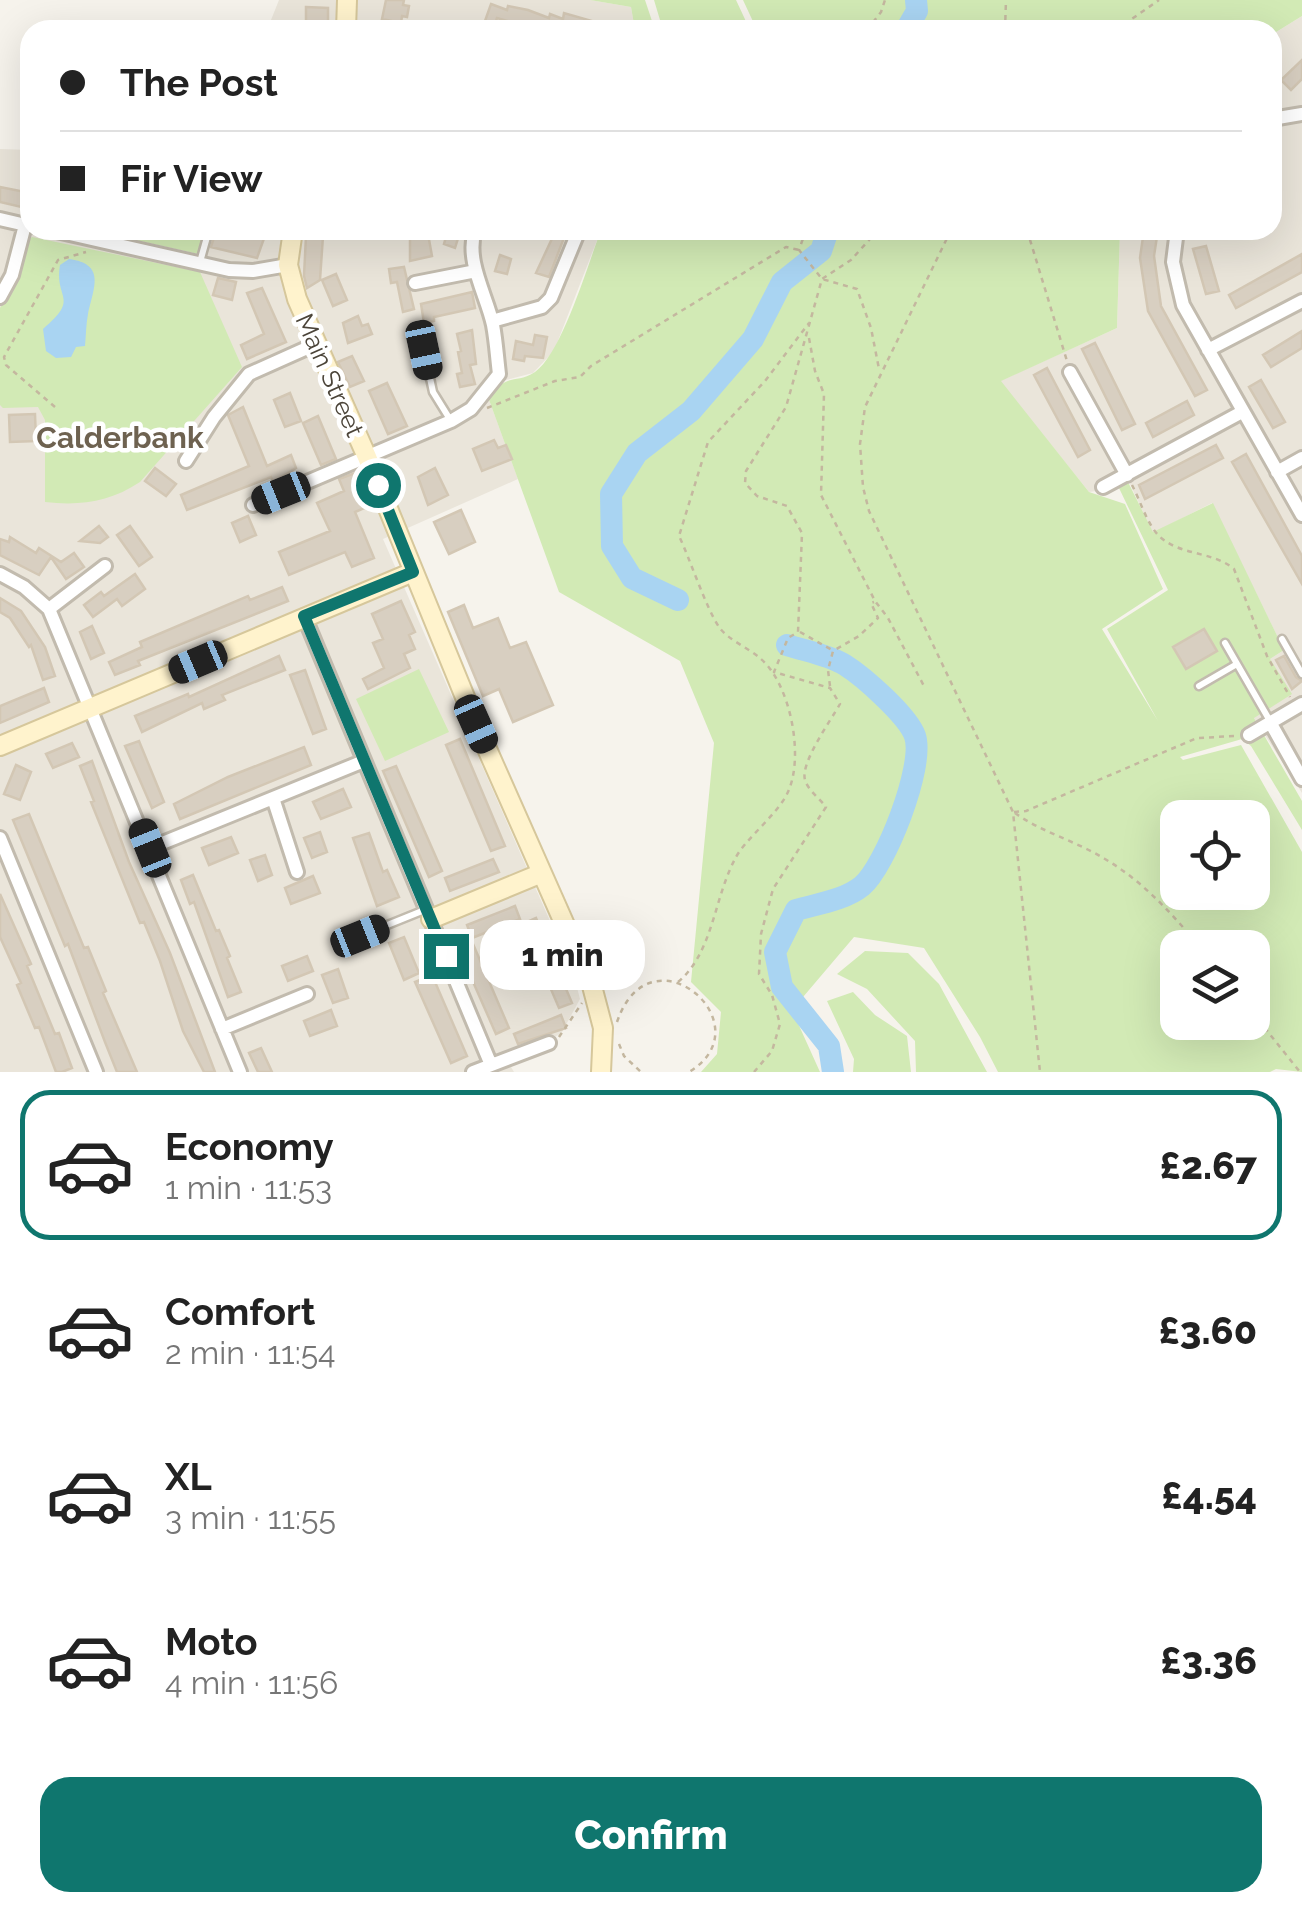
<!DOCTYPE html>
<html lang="en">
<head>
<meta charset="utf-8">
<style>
	:root { --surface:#fff; --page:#f6f6f6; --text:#222; --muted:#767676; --line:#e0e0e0; --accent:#0f766e }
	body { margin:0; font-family:Raleway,sans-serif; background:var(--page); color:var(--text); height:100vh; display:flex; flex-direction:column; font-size:38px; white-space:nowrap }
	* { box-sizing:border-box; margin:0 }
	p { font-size:32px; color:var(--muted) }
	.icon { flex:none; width:55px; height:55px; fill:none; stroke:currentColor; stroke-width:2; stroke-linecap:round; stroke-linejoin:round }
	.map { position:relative; height:1072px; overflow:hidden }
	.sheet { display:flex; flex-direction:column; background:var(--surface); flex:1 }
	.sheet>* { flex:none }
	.banner { position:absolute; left:20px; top:20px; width:1262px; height:220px; border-radius:30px; box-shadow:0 10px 40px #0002; display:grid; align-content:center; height:220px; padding:0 40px; background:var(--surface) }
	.fabs { position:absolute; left:1160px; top:800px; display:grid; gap:20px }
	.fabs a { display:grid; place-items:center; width:110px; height:110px; border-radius:20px; background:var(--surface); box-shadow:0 10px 40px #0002; font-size:50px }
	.end { position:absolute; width:45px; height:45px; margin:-22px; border:12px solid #0f766e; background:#fff; box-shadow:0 0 0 5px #fff }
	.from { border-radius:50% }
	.bubble { position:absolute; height:70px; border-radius:30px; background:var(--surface); box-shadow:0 10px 40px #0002; font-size:32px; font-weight:800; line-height:70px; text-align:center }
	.car { position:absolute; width:30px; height:60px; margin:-30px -15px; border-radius:12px; box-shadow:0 0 8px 2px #0007; background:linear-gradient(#222 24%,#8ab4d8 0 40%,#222 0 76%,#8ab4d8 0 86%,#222 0) }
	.banner b { display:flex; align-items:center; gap:35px; height:95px; font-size:38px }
	.banner b+b { border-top:2px solid var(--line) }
	.banner i { width:25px; height:25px; background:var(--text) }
	ul { padding:18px 0 0; list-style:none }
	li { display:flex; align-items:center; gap:30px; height:150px; margin:0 20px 15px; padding:0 20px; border:5px solid transparent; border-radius:30px }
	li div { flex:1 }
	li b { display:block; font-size:38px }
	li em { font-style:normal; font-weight:800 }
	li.current { border-color:var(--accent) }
	li>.icon { width:90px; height:90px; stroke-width:1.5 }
	.button { display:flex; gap:20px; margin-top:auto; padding:20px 40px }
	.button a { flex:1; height:115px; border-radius:30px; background:var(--accent); color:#fff; font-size:40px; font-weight:800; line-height:115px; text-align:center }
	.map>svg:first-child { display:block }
	.residential { fill:#eae5da }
	.green { fill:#d2eab5; fill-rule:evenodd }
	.water { fill:#a9d4f2 }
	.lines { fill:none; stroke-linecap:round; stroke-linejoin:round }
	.river { stroke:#a9d4f2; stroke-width:22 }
	.building { fill:#d8cfc1; stroke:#d3c7b4; stroke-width:2.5 }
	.lane-casing { stroke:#c2bbae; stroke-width:11 }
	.street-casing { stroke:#c2bbae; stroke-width:18 }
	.secondary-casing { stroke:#d6c79b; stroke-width:22 }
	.path { stroke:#c4b79f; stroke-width:2.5; stroke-dasharray:5 5; stroke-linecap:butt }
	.lane { stroke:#fff; stroke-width:6 }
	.street { stroke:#fff; stroke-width:12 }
	.secondary { stroke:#fff3cd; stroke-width:18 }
	.route { stroke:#0f766e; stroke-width:12 }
	.labels { text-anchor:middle; stroke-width:9; stroke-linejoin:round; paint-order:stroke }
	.street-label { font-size:25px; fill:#4b4439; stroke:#fff }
	.quarter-label { font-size:30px; font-weight:bold; fill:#6e6250; stroke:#fff }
</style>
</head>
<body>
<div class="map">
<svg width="1302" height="1072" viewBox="0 0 1302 1072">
	<rect width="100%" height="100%" fill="#f6f3ec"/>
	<path class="residential" d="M279,0H590L631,7L635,30H267Z
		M1302,16V793L1254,718L1270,659L1284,650L1212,503L1153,533L1129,482L1119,488L1089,492L1000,381L1117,328L1120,230H1272L1273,34Z
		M0,149L30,150V230H124L123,238L197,254L205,230H601L554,351L533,373L502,381L488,397L518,479L383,539L574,976L580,999L561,1034L505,1057L514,1072H0Z"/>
	<path class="green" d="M590,0H645L655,30H635L631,7Z
		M654,0H736L750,30H663Z
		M743,0H1302V16L1273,34L1272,30H757Z
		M124,230H205L198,254L122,237Z
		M601,230H1120L1117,328L1001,381L1089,492L1125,504L1163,589L1102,629L1158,721L1107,629L1168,590L1119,488L1128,482L1153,532L1213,503L1284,650L1270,659L1292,694L1254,718L1302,801V830L1251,746L1242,739L1180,757L1183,760L1241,745L1302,852V1072L1276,1069L1270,1072H998L980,1037L924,948L854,937L792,1010L820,1072H701L717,1054L721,1012L691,982L714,743L680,661L559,592L488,397C510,371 515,385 535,372C562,353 588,264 601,230ZM1178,818H1252V892H1178ZM1178,948H1252V1022H1178Z
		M32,237L200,272L242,367L140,482C110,502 80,506 45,502V420L38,407L3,408L0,405V308L18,277L23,244Z
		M419,669L449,732L385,761L356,699Z
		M865,951L908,953L939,984L987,1072H916L915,1041L867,989L837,974Z
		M853,992L875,1015L907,1036L911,1072H853L854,1059L827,1001Z"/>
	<path class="water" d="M69,259C106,264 94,287 88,314C86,324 86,335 85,346L76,347L71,357L56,358L46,351L43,329C81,297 54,300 60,265Z"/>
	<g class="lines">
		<path class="river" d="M906,30L917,11L916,0
			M678,600L632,578L612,546L611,494L637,453L691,411L753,339L782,282L821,251L828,230
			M787,645C805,651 829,655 845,665C864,677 908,716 915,736C925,766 885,867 862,886C845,900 817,904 796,910L775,952L782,987L829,1046L833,1072"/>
	</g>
	<path class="building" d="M386,0H404L403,5L409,6L407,17L402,16L401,23L382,19Z
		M491,4L507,10L508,6L528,10L549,18L550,14L563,19L564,13L592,21L600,30H538L497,18L495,24L485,21Z
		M306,7L328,8V30H306Z
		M1302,60V79L1291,90L1281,80Z
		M0,187L30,193V209L0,202Z
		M224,230H267L257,258L211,247L216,231L224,234Z
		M448,230L460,232L455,248L444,244Z
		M556,230H567L549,277L536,273Z
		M1144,230H1158L1154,256L1161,306L1207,390L1195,396L1148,311L1140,258Z
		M428,234L432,256L410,261V238Z
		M306,236H323L320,280L307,288L304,276Z
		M1206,246L1219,291L1206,294L1193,249Z
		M1302,254V272L1236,308L1229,295Z
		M500,255L511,259L507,274L495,271Z
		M404,267L414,309L403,312L397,282L391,283L389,269Z
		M336,274L347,300L333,306L322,280Z
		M218,278L236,282L232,300L213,295Z
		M262,288L286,342L247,359L241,345L264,334L247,293Z
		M472,292L475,308L434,317V321L424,323L421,304Z
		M358,316L362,326L368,324L372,334L348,343L343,323Z
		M472,330L476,364L470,365L475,384L460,387L457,374L462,373L458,352L461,351L457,334Z
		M1302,331V348L1271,367L1263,355Z
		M535,335L547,337L543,358L525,356L524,361L513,359L516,341L533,345Z
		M1095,343L1135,424L1122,430L1082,349Z
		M352,356L364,381L350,387L338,362Z
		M1047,368L1090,450L1078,457L1034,375Z
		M1261,380L1285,422L1273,428L1249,387Z
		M387,383L407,426L388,434L369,391Z
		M290,393L301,421L285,427L274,400Z
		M1187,401L1194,415L1153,437L1146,423Z
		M243,407L267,466L291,455L296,468L273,482L271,477L187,510L181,495L249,466L228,415Z
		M35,414L36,441L10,442L9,415Z
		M318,416L336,459L321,465L303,423Z
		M494,440L498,448L506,445L512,459L482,471L473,449Z
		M1216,445L1223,458L1145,499L1139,485Z
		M1246,454L1302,556V584L1232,462Z
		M155,468L176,484L166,496L145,481Z
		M435,468L448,495L428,505L418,477Z
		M355,473L369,506L355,512L374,558L352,567L345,552L289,575L279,552L330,531L317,503L344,491L339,479Z
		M461,510L475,542L449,554L434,522Z
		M248,516L256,535L240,542L232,523Z
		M99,526L108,537L100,543L80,541Z
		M130,526L152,557L139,566L117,535Z
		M10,537L36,553L39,548L61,562L74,553L84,567L66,579L51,557L39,575L0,555V539L9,542Z
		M135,574L145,589L122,606L117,599L93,617L84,605L101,592L104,596Z
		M282,587L288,601L138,661L140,665L115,675L109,662L142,647L140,642L248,596L250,600Z
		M0,598L21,611L45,647L55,676L43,680L31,645L29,647L10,618L0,612Z
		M401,601L415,632L409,635L415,649L404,654L410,668L368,689L363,679L384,668L373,643L383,639L372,614Z
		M464,605L473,628L498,618L510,648L526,642L553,705L513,722L499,689L483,696L448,612Z
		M92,626L104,653L91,659L80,632Z
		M1204,629L1217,651L1186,669L1173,647Z
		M279,656L285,670L222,695L225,700L204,709L202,703L142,732L135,716L188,694L189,697Z
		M1284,656L1296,677L1302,681L1292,689L1276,660Z
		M305,670L326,729L313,734L290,675Z
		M44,688L49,702L0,723V706Z
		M460,739L505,846L491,851L446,745Z
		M139,741L164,802L152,808L125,746Z
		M72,743L79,757L53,768L46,754Z
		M304,747L311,765L180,819L174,804L228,777Z
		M92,761L129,862L170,953L215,1072H204L183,1031L160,961L144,922L140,923L91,802L94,801L80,766Z
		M16,765L31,772L20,800L4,794Z
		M396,766L442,871L429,877L383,771Z
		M343,789L351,807L321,819L313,802Z
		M29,814L84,948L88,947L106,991L103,993L137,1072H117L105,1042L68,944L65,946L13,820Z
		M320,832L327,852L312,858L304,838Z
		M369,833L383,872L387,870L399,897L377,906L353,838Z
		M231,837L238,853L209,865L202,848Z
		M265,855L272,875L258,881L250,860Z
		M493,859L499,872L450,891L445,878Z
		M193,875L216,931L219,930L230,956L227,958L241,992L228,997L194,902L190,904L181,880Z
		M313,876L320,893L291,904L285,888Z
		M0,894L31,964L27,966L55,1034L59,1033L72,1068L62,1072H56L39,1027L35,1028L17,985L21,983L0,937Z
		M515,906L520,919L472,938L467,925Z
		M536,918L572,1003L559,1008L523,924Z
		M404,937L419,973L404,980L389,943Z
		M473,944L509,1028L496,1034L459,950Z
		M307,956L313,971L288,981L282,966Z
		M338,969L348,998L333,1003L322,975Z
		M432,975L467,1056L451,1063L415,982Z
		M331,1010L337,1026L310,1036L304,1021Z
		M561,1015L566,1028L518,1044L514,1034Z
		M261,1048L272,1072H258L249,1053Z"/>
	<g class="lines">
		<g class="lane-casing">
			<path id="lane" d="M200,262L209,230
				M424,350L433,392L451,421
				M1282,639L1302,674
				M1225,643L1270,721
				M1199,686L1237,664
				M360,936L427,909"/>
		</g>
		<g class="street-casing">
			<path id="street" d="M1272,119L1302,114
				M0,219L30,226
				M52,230L229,270L253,271L288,265
				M1177,230L1173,262L1183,305L1302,515
				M415,283L476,271
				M0,297L12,275L25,225
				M492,321L542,307L551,298L579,230
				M1208,350L1302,301
				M1070,372L1127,475
				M186,461L214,417L249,374L316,344
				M1277,472L1302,458
				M1103,487L1242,412
				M253,505L451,421L471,409L499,374C497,358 496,341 493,325C487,296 465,261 475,230
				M0,574L24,587L49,609L240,1072
				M49,609L105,566
				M304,616L491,1065
				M1270,722L1302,779
				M1249,735L1302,704
				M273,798L297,872
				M0,838L96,1072
				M150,848L364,761
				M222,1029L307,994
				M473,1072L549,1043"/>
		</g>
		<g class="secondary-casing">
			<path id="secondary" d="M346,30L347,0
				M293,230L288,265L297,299L367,457L476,724L592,986L603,1028L601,1072
				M0,746L413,572
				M431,919L542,873"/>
		</g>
		<path class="path" d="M867,30L881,12L885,0
			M1005,30L1006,0
			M1116,30L1159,0
			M806,230L799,250L822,279L857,289L871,328L879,369
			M951,230L865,407L860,444L863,487L869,511L1013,812L1040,1072
			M1027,230L1067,361
			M809,338L815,371L824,394L821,495L875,601L888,618L925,688
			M55,407L6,365L4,357L58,260L86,252
			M487,408L555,381L580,377L591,366L786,247L799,250
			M1132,485C1140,500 1147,524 1159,536C1180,556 1213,551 1234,569L1267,656L1290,697
			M800,632L832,650
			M830,686L828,670L833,651L859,636L878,618L871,603L874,602
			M1014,812L1026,811L1197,738L1236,736
			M1015,813C1041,832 1076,841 1105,859C1144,882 1172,914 1201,948
			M678,982C713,953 714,898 735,859C744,840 776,816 787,794C805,759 791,685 761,659C749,648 728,640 719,627C706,608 690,559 679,536L708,442L765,381L809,323
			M1252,1012L1300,1072
			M617,1022C650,924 767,1025 689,1072
			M559,1037L582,1003
			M619,1044L624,1056L641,1072
			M754,1072L772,1051L780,1024L772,995L759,974L761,934L773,889L826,807C820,799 808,790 805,780C800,763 831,720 840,704L830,688L774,672L788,638L798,632L802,533L787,506L757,496L745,483L746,471L786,407L822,279L851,260L878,230"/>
		<use href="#lane" class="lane"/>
		<use href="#street" class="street"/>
		<use href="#secondary" class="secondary"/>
	</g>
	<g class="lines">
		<path class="route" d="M378,485L413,572L304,616L446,956"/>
	</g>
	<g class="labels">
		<g class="street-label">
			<text transform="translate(330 375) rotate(66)" y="9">Main Street</text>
		</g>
		<g class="quarter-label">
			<text x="120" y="448">Calderbank</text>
		</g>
	</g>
</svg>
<div class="fabs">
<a><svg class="icon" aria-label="locate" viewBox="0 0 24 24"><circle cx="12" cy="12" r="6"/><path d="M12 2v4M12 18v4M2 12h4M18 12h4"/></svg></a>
<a><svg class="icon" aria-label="layers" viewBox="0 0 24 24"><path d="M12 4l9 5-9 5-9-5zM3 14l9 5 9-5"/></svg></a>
</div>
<i class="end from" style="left:378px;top:485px"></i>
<i class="end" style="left:446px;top:956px"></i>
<div class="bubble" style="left:480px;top:920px;width:165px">1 min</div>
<i class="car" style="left:424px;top:350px;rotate:168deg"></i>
<i class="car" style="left:281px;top:493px;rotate:248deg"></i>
<i class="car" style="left:198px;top:662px;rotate:247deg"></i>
<i class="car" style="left:476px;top:724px;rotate:156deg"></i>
<i class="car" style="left:150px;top:848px;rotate:338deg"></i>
<i class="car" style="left:360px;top:936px;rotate:68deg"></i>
<div class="banner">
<b><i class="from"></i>The Post</b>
<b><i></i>Fir View</b>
</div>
</div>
<section class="sheet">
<ul>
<li class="current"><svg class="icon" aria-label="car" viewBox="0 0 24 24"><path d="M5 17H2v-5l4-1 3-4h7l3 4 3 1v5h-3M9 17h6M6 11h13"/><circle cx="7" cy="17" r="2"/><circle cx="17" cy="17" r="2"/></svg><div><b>Economy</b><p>1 min · 11:53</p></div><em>£2.67</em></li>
<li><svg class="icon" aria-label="car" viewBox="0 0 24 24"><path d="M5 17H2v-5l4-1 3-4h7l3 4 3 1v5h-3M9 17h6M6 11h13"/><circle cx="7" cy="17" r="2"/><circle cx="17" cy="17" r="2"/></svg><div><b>Comfort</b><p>2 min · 11:54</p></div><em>£3.60</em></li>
<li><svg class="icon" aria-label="car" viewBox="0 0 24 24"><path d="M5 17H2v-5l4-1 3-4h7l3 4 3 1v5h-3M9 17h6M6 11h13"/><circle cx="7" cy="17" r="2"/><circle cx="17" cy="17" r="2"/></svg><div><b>XL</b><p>3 min · 11:55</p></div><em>£4.54</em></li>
<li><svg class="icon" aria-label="car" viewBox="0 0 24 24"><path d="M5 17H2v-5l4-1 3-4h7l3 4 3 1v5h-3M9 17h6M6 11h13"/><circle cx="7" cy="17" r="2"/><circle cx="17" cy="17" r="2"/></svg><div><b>Moto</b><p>4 min · 11:56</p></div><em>£3.36</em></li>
</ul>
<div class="button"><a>Confirm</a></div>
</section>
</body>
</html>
